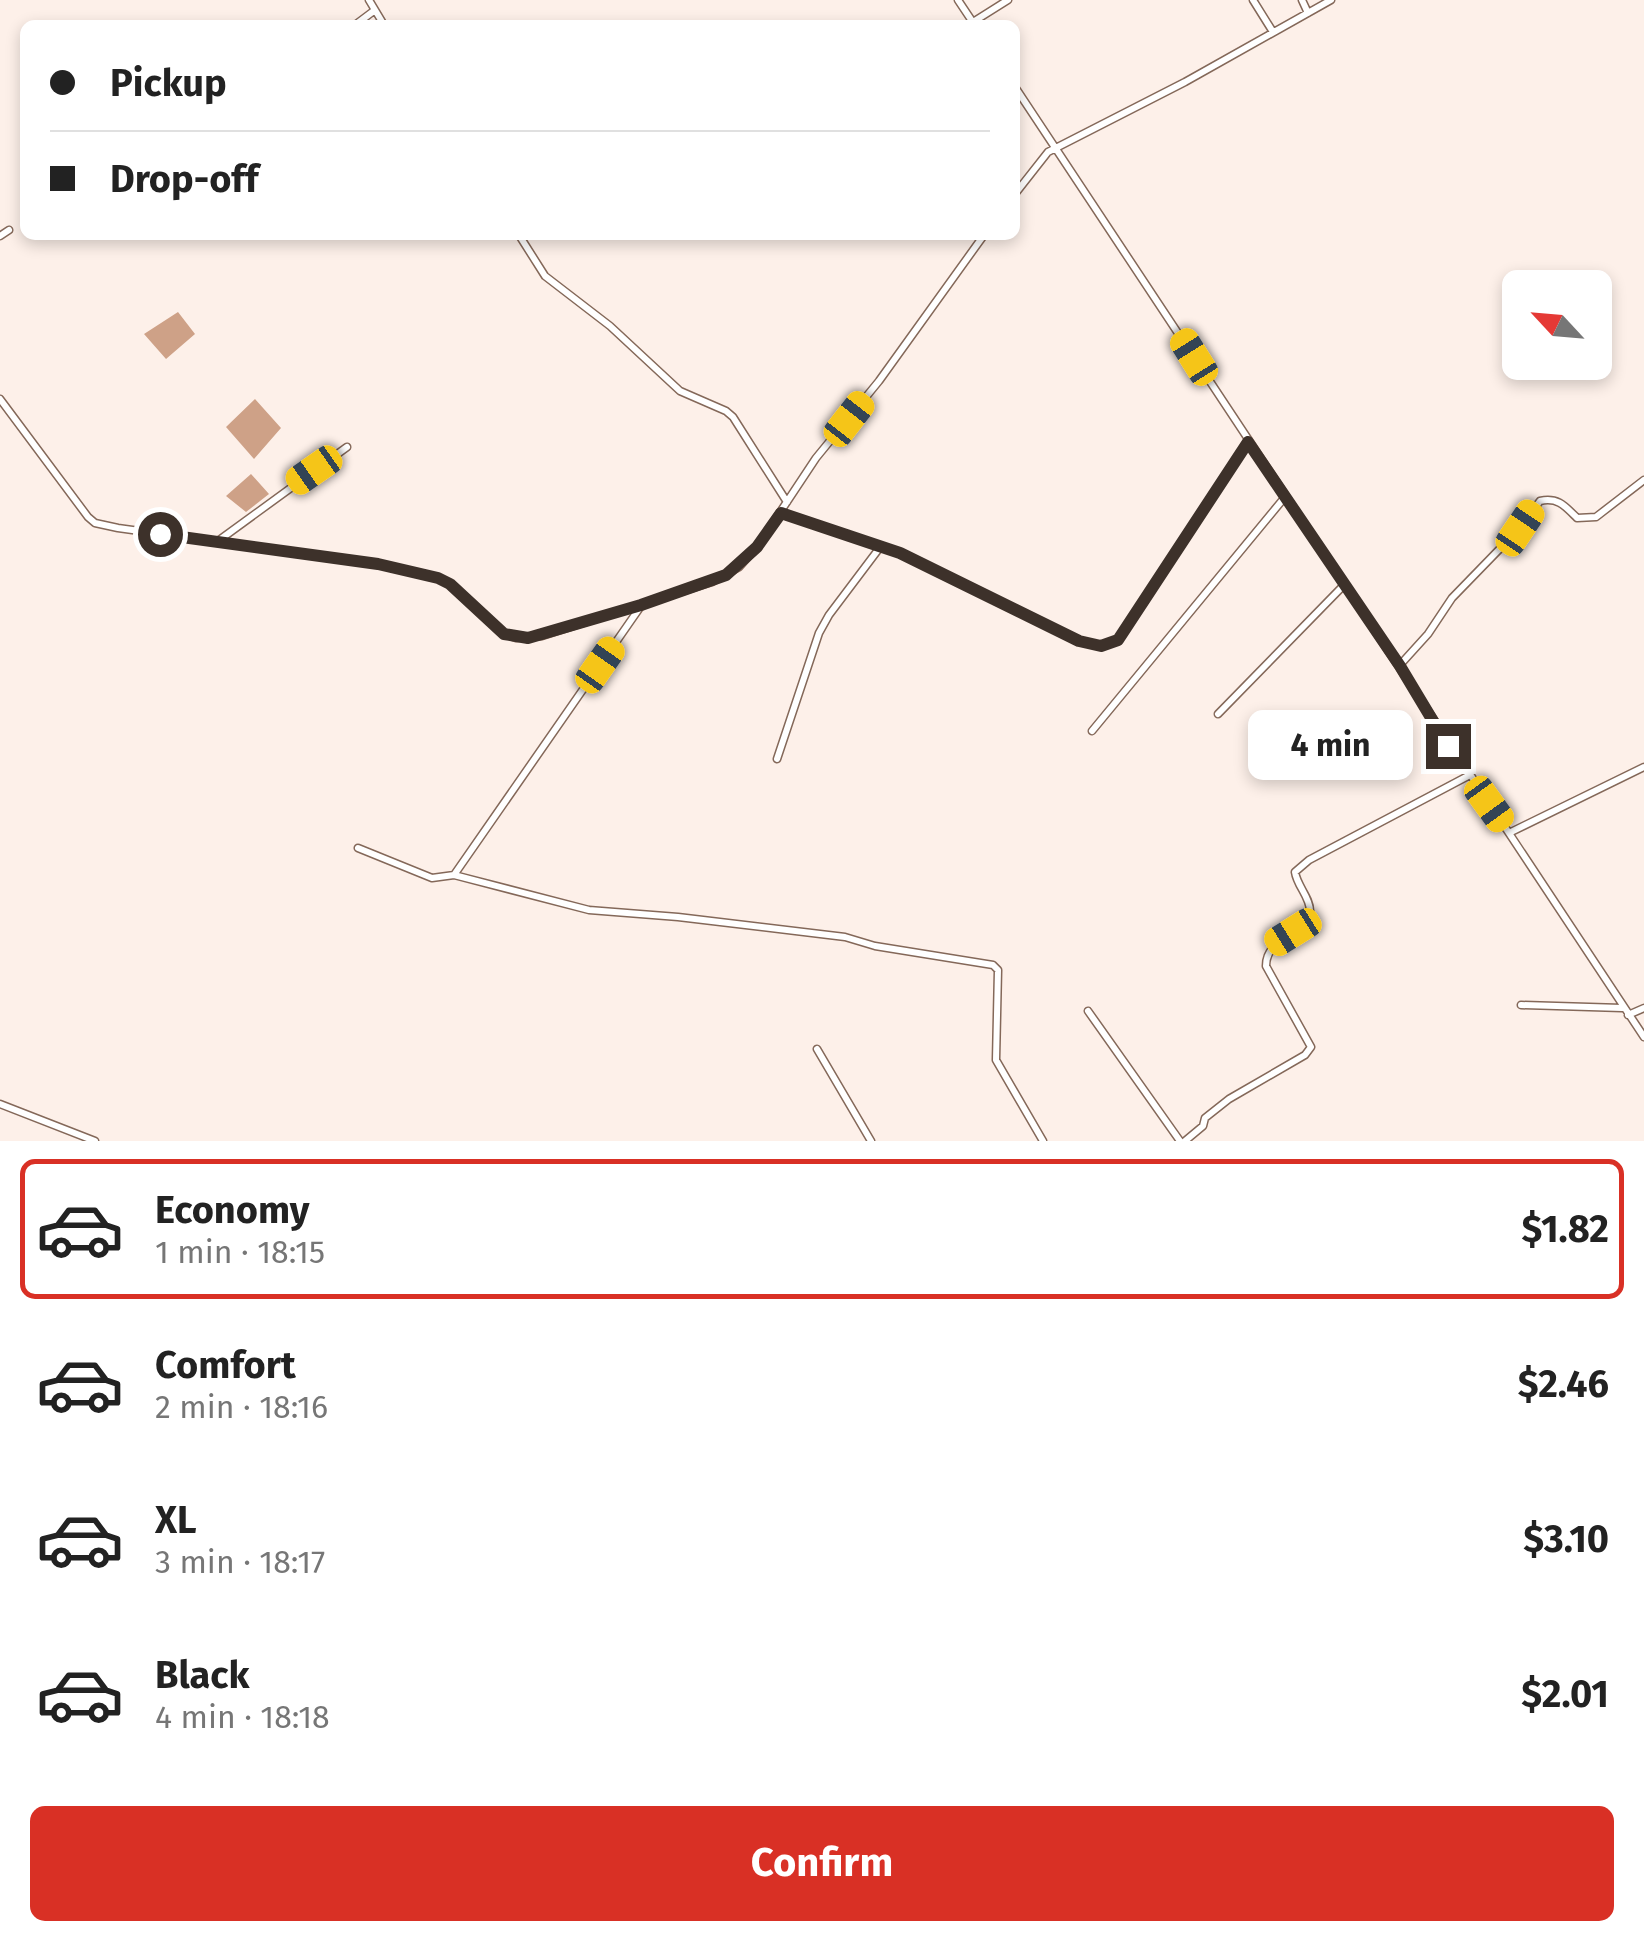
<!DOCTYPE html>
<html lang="en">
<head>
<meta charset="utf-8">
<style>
	:root { --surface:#fff; --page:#f6f6f6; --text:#222; --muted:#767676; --line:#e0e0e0; --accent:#d93025 }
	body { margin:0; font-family:"Fira Sans",sans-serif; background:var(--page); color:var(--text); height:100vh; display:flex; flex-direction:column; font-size:38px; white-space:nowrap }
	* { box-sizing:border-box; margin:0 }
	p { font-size:32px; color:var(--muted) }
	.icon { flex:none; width:55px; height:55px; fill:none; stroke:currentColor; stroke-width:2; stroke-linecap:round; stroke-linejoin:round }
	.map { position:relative; height:1141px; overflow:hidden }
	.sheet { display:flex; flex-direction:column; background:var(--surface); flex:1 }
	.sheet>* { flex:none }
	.guide { position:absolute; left:20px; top:20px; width:1000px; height:220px; border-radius:15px; box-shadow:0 5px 15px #0003; display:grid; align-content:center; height:220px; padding:0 30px; background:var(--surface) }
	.needle { width:65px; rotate:296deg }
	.controls { position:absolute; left:1502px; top:270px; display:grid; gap:20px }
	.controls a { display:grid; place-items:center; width:110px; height:110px; border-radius:15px; background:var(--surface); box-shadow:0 5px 15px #0003; font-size:50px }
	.end { position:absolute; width:45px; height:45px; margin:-22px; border:12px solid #3d312a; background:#fff; box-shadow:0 0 0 5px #fff }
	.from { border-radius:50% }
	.bubble { position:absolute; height:70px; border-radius:15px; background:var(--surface); box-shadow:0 5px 15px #0003; font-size:32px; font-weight:700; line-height:70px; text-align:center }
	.car { position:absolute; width:30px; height:60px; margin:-30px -15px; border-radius:12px; box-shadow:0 0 8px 2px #0007; background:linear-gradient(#f5c518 24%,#345 0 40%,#f5c518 0 76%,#345 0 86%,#f5c518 0) }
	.guide b { display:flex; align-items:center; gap:35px; height:95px; font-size:38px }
	.guide b+b { border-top:2px solid var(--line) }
	.guide i { width:25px; height:25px; background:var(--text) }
	ul { padding:18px 0 0; list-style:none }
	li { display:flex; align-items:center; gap:30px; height:140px; margin:0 20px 15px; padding:0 10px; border:5px solid transparent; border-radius:15px }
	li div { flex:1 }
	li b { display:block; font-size:38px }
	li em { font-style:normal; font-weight:700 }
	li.active { border-color:var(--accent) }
	li>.icon { width:90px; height:90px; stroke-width:1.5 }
	.primary-button { display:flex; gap:20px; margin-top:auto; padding:20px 30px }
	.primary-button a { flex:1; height:115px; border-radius:15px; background:var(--accent); color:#fff; font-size:40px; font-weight:700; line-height:115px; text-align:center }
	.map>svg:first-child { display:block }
	.forest { fill:#cea187 }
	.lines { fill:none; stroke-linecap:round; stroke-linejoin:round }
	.minor-casing { stroke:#846859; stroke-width:9 }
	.minor { stroke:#fff; stroke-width:6 }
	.route { stroke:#3d312a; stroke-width:12 }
</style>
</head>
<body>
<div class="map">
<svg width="1644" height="1141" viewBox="0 0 1644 1141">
	<rect width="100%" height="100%" fill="#fdf0e9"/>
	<path class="forest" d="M178,312L195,334L166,359L144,334Z
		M255,399L281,428L254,459L226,427Z
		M251,474L269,494L246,512L226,496Z"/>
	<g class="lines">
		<g class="minor-casing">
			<path id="minor" d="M369,0L384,25
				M958,0L974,24
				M1253,0L1273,32
				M1302,0L1308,13
				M973,22L1008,0
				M355,25L375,10
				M1015,87L1644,1037
				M1015,194L1048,152L1185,82L1331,0
				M519,235L545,276L610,326L680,391L726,411L733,417L787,502
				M0,236L9,230
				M0,399L88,517L95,523L118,528L378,564L438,578L450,584L504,634L516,638L542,636L712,582L739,567L757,547L816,458L879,381L984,235
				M781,513L900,553L1079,641L1101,646L1118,640L1248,442
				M218,541L347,447
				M1399,666L1428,634L1452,598L1520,528L1540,501C1558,497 1565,506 1577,518L1596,517L1644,480
				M1218,714L1344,585
				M1092,731L1285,497
				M777,759L819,633L829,615L881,546
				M1509,833L1644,767
				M358,848L432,878L454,875L589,910L678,917L845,937L875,946L993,965L998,970L996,1060L1043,1141
				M454,875L641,606
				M1521,1005L1622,1008
				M1088,1011L1180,1141
				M1628,1015L1644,1008
				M817,1049L871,1141
				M0,1104L95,1141
				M1185,1141L1203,1126L1205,1118L1229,1099L1305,1055L1311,1047L1266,966C1266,934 1311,939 1310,911C1310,897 1297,886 1295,872L1309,860L1468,776"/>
		</g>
		<use href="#minor" class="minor"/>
	</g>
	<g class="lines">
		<path class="route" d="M160,534L378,564L438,578L450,584L504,634L528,638L641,605L726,575L757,547L781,513L900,553L1079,641L1101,646L1118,640L1248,442L1400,666L1448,746"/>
	</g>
</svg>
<div class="controls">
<a><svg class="needle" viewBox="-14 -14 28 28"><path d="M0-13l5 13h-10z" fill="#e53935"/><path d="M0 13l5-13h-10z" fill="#767676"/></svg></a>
</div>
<i class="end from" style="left:160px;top:534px"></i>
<i class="end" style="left:1448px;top:746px"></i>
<div class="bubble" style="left:1248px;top:710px;width:165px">4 min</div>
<i class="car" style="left:1194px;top:357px;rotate:328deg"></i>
<i class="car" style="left:849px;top:419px;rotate:38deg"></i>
<i class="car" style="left:314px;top:470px;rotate:235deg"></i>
<i class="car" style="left:1520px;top:528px;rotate:34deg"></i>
<i class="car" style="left:600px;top:665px;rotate:35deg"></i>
<i class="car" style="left:1489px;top:804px;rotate:144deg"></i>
<i class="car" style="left:1293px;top:932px;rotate:238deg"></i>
<div class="guide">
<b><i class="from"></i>Pickup</b>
<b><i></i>Drop-off</b>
</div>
</div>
<section class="sheet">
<ul>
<li class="active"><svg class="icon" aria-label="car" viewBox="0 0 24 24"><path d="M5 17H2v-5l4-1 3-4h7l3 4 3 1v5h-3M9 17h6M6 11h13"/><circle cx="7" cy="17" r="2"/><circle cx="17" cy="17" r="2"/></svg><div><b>Economy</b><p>1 min · 18:15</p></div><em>$1.82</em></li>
<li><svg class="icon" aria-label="car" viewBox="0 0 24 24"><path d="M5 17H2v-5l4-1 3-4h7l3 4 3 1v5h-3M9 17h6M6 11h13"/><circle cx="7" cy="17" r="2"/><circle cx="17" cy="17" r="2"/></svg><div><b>Comfort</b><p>2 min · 18:16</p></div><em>$2.46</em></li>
<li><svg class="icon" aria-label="car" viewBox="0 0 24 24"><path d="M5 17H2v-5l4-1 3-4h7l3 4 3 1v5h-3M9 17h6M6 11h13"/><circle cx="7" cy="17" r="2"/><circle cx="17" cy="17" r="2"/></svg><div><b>XL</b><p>3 min · 18:17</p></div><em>$3.10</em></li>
<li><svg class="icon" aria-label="car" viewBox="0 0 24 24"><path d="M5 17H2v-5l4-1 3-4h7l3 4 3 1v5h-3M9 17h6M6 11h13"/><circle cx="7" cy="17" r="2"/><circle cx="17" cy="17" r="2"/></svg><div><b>Black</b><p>4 min · 18:18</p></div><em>$2.01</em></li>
</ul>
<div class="primary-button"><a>Confirm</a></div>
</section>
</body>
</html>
